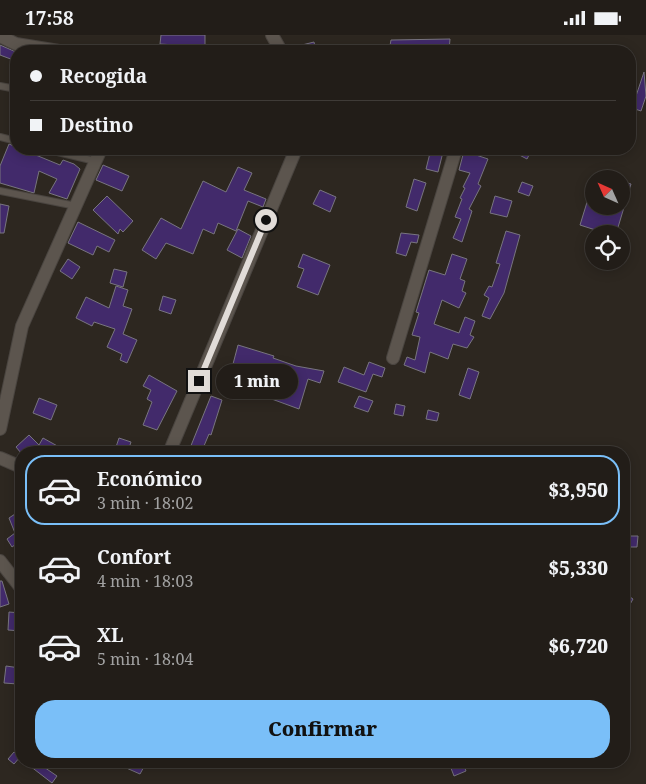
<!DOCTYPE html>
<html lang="es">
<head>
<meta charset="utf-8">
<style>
	:root { --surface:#221d18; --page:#2e2a25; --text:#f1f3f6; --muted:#a2a2a2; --line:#3f3b37; --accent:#7abff8 }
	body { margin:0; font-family:"Noto Serif",serif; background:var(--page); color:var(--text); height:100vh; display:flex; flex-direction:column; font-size:19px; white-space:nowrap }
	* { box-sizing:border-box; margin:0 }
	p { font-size:16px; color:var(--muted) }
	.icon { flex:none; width:28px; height:28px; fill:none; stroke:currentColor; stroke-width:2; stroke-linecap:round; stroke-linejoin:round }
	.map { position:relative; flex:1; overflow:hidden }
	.sheet { position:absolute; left:15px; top:411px; width:615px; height:322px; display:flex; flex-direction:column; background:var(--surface); border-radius:20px; box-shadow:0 2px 12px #0003,0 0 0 1px var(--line) }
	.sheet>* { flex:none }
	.guide { position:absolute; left:10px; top:10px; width:626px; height:110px; border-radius:20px; box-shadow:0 2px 12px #0003,0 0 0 1px var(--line); display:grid; align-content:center; height:110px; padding:0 20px; background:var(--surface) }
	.needle { width:32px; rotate:315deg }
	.fabs { position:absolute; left:585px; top:135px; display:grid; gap:10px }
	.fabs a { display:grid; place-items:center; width:45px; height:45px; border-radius:50%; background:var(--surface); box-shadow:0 2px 12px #0003,0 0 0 1px var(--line); font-size:25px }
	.end { position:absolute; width:22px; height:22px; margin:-11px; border:6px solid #e1dcd8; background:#111; box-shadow:0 0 0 2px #111 }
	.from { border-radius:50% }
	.bubble { position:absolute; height:35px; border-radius:18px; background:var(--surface); box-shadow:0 2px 12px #0003,0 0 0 1px var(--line); font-size:16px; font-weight:800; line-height:35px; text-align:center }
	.guide b { display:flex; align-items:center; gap:18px; height:48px; font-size:19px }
	.guide b+b { border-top:1px solid var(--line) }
	.guide i { width:12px; height:12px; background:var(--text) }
	ul { padding:9px 0 0; list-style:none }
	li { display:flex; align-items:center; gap:15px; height:70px; margin:0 10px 8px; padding:0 10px; border:2px solid transparent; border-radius:20px }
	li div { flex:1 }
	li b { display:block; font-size:19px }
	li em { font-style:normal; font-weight:800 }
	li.on { border-color:var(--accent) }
	li>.icon { width:45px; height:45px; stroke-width:1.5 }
	.action { display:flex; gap:10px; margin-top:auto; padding:10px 20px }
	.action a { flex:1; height:58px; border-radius:20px; background:var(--accent); color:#111; font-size:20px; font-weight:800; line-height:58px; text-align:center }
	.status { display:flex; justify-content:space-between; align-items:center; height:35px; padding:0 25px; background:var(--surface); direction:ltr }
	.status svg { height:14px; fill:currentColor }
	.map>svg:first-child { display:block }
	.building { fill:#422a6b; stroke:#78757f }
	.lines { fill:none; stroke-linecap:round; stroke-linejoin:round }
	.service-casing { stroke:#4a4540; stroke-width:8 }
	.minor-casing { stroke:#4a4540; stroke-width:14 }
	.service { stroke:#5c554e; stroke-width:6 }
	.minor { stroke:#5c554e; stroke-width:12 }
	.route { stroke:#e1dcd8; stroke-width:6 }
</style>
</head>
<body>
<div class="status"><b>17:58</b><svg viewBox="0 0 49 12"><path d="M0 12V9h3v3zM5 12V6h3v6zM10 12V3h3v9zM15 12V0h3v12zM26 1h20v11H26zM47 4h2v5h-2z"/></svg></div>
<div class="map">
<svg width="646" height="749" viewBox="0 0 646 749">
	<rect width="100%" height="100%" fill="#2d2720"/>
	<path class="building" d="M161,0H205V16H175V10L160,9Z
		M450,4L449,16H389L391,5Z
		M314,7L316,16H290V13Z
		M0,10L16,17V26L0,20Z
		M644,37L646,61L641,76L632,73Z
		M9,109L60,130L63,125L74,129L80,134L67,164L49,158L57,144L39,136L34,158L0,148V131Z
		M431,114L443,117L438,137L426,134Z
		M508,114H532L527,124Z
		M464,116L488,124L478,149L481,151L469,174L472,176L462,207L453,203L461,184L455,182L462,164L460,163L465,153L463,152L470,138L459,135Z
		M103,130L129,141L122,156L96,145Z
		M238,132L252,138L244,155L266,164L263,172L248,166L236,196L218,188L214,199L203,194L193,219L166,208L156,224L142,215L161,183L181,194L203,146L226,157Z
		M414,144L426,148L417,176L406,172Z
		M621,146L631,149L616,199H608L580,190L592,151H594V171H621Z
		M522,147L533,151L529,161L518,157Z
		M320,155L336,162L330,177L313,169Z
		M107,161L133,186L123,197L120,194L118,199L93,175Z
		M495,161L512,166L507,182L490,178Z
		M0,169L9,171L4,198H0Z
		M78,187L115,205L109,217L97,211L93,220L68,208Z
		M238,194L251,201L242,223L227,215Z
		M506,196L520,200L504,258L490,284L482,281L489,263L484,260L489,251L492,252L500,229L496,228Z
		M401,198L419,200L417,208L411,207L406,221L396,218Z
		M303,219L330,230L318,260L297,252L304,234L298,232Z
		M452,219L467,224L460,244L465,246L462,256L466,258L459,273L442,265L434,289L459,298L465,282L475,286L470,300L474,302L467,313L453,309L448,324L430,317L425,338L404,330L407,322L415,325L420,302L412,300L419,278L416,277L429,235L445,240Z
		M68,224L80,232L72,244L60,236Z
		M114,234L127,237L123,252L110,248Z
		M116,251L128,255L123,271L132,274L123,299L137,305L127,328L120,325L122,319L107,312L115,294L94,287L92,291L76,283L86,262L109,273Z
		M163,261L176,265L171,279L159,275Z
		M238,310L274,321L273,323L296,331L324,336L320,348L308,344L299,374L228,348Z
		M369,327L385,333L382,342L373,339L366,357L338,347L344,332L364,340Z
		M468,333L479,337L470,364L459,360Z
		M149,340L177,356L157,395L143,390L152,367L147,364L151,355L143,351Z
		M211,361L222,365L211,400L209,399L201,418H188Z
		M359,361L373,366L368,377L354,372Z
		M39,363L57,370L51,385L33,378Z
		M396,369L405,371L403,381L394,379Z
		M428,375L439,378L437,386L426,384Z
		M29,400L39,410L43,403L70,418H21L16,412Z
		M119,403L131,407L128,416L116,412Z
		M21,475V508L20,506L12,512L7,504L15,498L9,483Z
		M624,501H638L637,512H624Z
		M0,546H2L9,569L0,572Z
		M624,558L633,564L624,580Z
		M9,577L21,578V596L8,595Z
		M6,631L20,633L18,649L4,648Z
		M14,717L20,722L14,729L8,724Z
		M33,728H38L57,741L52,748L30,731Z
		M115,728H146L140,739Z
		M449,728H463L466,736L454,741Z"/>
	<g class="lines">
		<g class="service-casing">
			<path id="service" d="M0,51L16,54
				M0,102L16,106
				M45,114L95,126
				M0,156L76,171"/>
		</g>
		<g class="minor-casing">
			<path id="minor" d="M272,0L281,16
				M0,1L16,9L59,16
				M393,323L456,114
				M0,394L22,291L101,114
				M169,418L296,114
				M0,423L21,432
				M0,526L21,553"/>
		</g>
		<use href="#service" class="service"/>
		<use href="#minor" class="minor"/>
	</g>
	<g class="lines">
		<path class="route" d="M199,346L266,185"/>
	</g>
</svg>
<div class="fabs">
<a><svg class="needle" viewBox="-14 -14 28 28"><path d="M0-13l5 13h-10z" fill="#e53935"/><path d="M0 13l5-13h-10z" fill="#a2a2a2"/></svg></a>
<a><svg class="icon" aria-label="locate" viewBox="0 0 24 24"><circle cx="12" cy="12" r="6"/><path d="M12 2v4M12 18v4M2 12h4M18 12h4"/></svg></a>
</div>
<i class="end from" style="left:266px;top:185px"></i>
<i class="end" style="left:199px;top:346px"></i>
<div class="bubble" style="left:216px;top:329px;width:82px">1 min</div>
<div class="guide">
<b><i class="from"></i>Recogida</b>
<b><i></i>Destino</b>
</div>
<section class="sheet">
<ul>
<li class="on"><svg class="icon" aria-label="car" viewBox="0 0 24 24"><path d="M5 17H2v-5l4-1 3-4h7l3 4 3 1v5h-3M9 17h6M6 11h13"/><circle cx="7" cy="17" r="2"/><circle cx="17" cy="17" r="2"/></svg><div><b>Económico</b><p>3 min · 18:02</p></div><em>$3,950</em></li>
<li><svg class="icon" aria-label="car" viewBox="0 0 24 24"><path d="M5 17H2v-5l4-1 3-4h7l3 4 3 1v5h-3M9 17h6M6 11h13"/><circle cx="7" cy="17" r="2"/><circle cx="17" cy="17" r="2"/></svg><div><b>Confort</b><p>4 min · 18:03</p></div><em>$5,330</em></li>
<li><svg class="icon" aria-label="car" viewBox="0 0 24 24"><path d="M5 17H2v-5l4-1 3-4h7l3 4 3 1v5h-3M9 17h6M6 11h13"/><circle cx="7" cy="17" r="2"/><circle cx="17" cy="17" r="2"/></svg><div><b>XL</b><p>5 min · 18:04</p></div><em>$6,720</em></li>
</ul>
<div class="action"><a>Confirmar</a></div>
</section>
</div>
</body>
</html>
